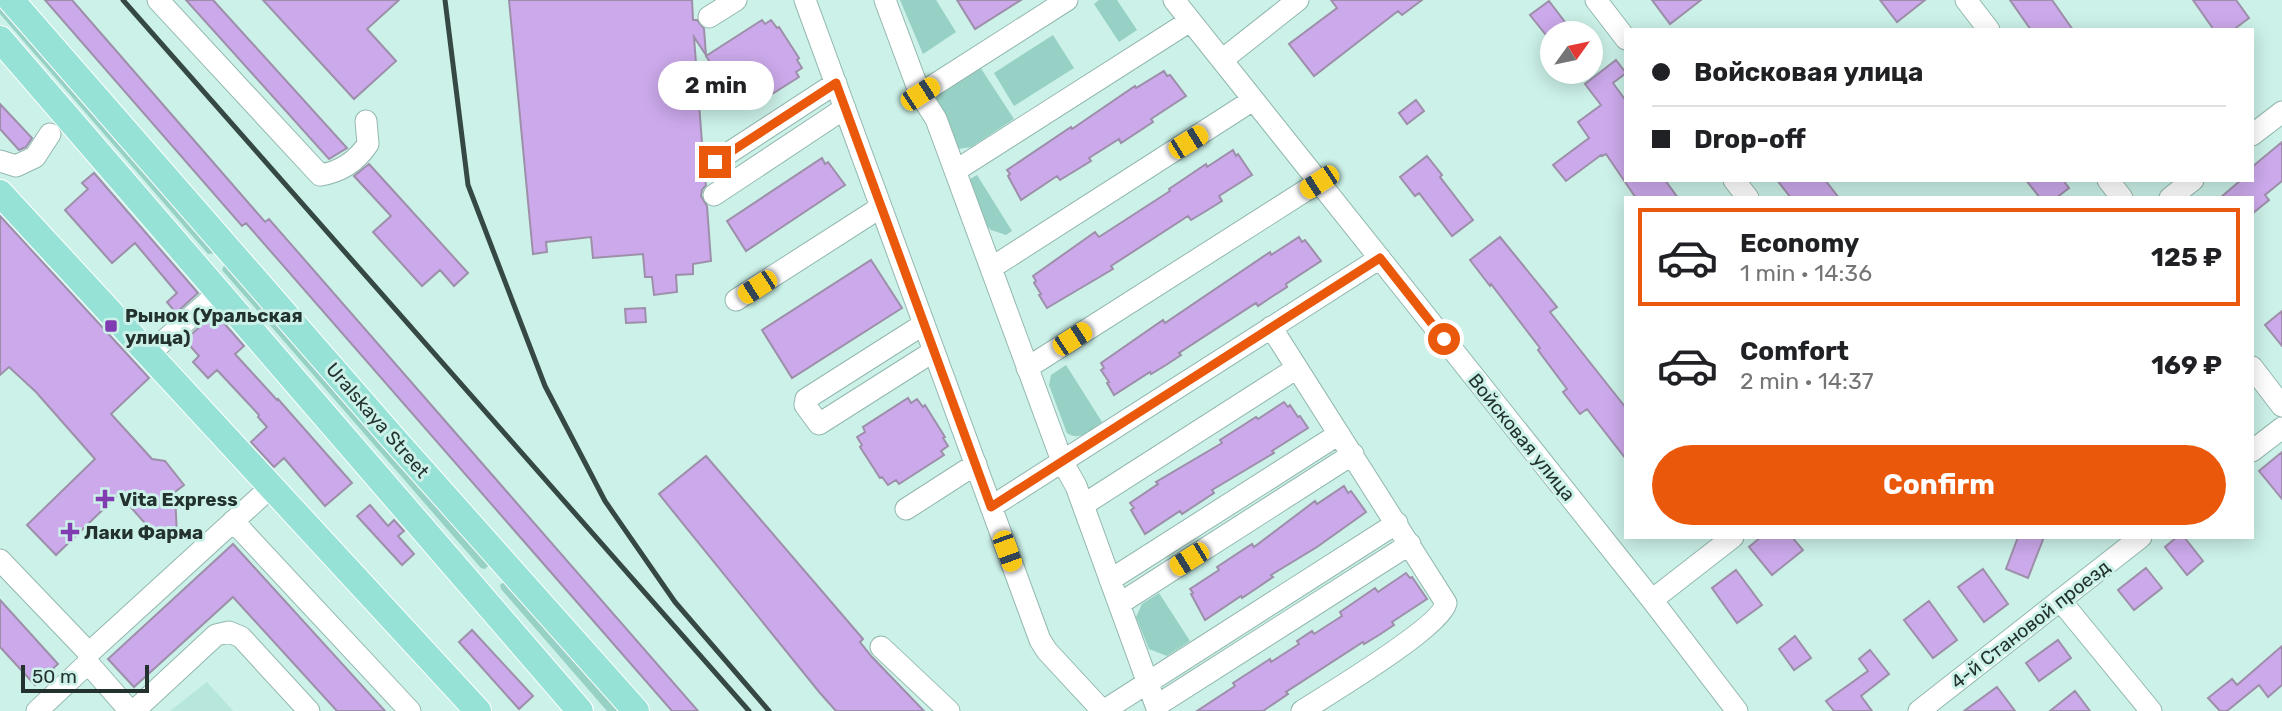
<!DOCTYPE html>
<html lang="en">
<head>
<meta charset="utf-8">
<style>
	:root { --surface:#fff; --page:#f2f2f2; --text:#202124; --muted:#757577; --line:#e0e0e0; --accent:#ea580c }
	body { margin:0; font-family:Rubik,sans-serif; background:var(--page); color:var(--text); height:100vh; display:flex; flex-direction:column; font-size:26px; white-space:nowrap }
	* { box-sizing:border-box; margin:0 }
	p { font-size:23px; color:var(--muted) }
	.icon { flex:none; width:38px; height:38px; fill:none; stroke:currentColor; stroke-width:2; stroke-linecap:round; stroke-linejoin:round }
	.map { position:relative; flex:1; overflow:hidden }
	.side { position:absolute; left:1624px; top:196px; width:630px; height:343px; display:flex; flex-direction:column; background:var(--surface); border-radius:0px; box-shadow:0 4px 18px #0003 }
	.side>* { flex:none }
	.hud { position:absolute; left:1624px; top:28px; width:630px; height:154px; border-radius:0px; box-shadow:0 4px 18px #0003; display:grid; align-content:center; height:154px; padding:0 28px; background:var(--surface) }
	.needle { width:46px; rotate:57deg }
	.tools { position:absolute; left:1540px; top:21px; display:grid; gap:14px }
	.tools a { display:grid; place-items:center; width:63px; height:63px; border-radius:50%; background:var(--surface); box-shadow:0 4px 18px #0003; font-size:35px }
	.scale { position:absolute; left:21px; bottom:18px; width:128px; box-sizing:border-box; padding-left:7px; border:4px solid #23322f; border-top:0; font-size:19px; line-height:24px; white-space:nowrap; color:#23322f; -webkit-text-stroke:5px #cbf1e8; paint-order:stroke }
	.end { position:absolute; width:32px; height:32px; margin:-16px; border:9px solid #ea580c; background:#fff; box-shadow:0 0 0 4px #fff }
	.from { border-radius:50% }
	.bubble { position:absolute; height:49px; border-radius:24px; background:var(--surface); box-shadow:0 4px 18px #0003; font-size:23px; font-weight:700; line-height:49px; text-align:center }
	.car { position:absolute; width:21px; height:42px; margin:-21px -10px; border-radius:9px; box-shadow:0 0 5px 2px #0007; background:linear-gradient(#f5c518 24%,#345 0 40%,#f5c518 0 76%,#345 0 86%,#f5c518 0) }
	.hud b { display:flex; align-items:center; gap:24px; height:66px; font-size:26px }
	.hud b+b { border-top:2px solid var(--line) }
	.hud i { width:18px; height:18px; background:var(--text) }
	ul { padding:12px 0 0; list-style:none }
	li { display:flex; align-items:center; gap:21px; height:98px; margin:0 14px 10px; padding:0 14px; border:4px solid transparent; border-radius:0px }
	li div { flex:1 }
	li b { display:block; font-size:26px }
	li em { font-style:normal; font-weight:700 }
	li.current { border-color:var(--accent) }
	li>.icon { width:63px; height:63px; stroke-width:1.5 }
	.button { display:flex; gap:14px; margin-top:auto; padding:14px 28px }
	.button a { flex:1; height:80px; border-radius:42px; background:var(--accent); color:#fff; font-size:28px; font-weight:700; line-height:80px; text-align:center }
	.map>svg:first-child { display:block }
	.built { fill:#b7e7dc }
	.green { fill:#97d0c4 }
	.building { fill:#cca9eb; stroke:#9d8faa; stroke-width:2 }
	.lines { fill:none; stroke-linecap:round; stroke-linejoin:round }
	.minor-casing { stroke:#93b8af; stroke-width:23 }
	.major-casing { stroke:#fff; stroke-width:28 }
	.minor { stroke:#fff; stroke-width:21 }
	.major { stroke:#97e2d6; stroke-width:26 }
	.rail { stroke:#364844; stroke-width:5 }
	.route { stroke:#ea580c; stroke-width:9 }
	.poi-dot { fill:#803cb0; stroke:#cbf1e8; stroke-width:2.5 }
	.labels { text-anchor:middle; stroke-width:6; stroke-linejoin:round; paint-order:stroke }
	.poi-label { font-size:19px; font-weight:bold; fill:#23322f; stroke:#cbf1e8; text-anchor:start }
	.street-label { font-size:19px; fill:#23322f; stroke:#cbf1e8 }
</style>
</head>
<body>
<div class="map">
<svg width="2282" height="711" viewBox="0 0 2282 711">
	<rect width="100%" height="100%" fill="#cbf1e8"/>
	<path class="built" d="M207,682L233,711H170Z"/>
	<path class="green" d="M0,0L216,253L208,254L0,14Z
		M900,0H936L956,32L923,54Z
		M1099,0H1117L1137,30L1119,42L1094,4Z
		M1053,35L1074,68L1014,106L994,73Z
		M980,67L1014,119L971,147L958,149L935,98L937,95Z
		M977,175L1012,231L1006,235L991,230L986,225L969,185L970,179Z
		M225,263L491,563L485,569L481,568L222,270Z
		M1066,365L1102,422C1091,430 1080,442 1067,433L1049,385L1051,375Z
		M505,581L621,711H607L501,589L500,585Z
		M1159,593L1190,641L1167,656L1149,649L1136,617L1142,604Z"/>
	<path class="building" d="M45,0H72L265,222L269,219L698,711H672L246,223L242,226Z
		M186,0H213L347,148L329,159Z
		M263,0H399L367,29L396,61L354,99Z
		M509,0H692L693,20H697L704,29L706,55L694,37L703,156L702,163L706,185L702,190L701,196L707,206L711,261L693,264V274L676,275L677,292L654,295L652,277H645L643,254L593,258L591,237L546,242L547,252L533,254Z
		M957,0H1021L975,29Z
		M1331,0H1422L1402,15L1398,11L1314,76L1289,44L1337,8Z
		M1652,0H1701L1670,24Z
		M1880,0H1925L1897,22Z
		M2010,0H2052L2073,30H2031Z
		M2193,0H2236L2249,18L2233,30H2214Z
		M1549,1L1568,26L1559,33H1552V38L1550,40L1530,15Z
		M762,20L765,24L771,20L777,28L779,27L799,58L797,60L802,68L796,72L799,77L753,106L750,101L742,107L736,98L734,100L706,56Z
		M1616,60L1626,73L1613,83L1626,101V180H1665L1678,198H1636L1606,154L1602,156L1601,155L1566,181L1553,165L1589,138L1578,122L1601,105L1585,84Z
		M1164,71L1167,76L1170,75L1186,96L1151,119L1153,122L1121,143L1119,139L1089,158L1091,161L1060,180L1057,176L1021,200L1008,176L1010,174L1007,170L1071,127L1072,129L1135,86L1136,88Z
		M1416,100L1424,111L1407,124L1399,113Z
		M0,104L32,138L26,147L19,150L0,129Z
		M2282,142V181L2265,195L2269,200L2252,214V198H2220L2241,180H2252V167Z
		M1233,150L1236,156L1238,154L1252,175L1219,196L1222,201L1206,211L1191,220L1188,216L1111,266L1113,269L1047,308L1039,295L1041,294L1034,283L1036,281L1033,276L1095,232L1099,237L1170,191L1169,189L1206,164L1207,167Z
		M1427,156L1442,175L1440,177L1473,220L1452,236L1419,193L1415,196L1400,177Z
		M822,158L825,164L828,162L845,185L746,251L727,221Z
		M369,164L468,273L454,286L440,270L422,286L373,232L391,216L354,176Z
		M94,173L198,293L176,313L167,302L177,293L135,243L112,263L65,210L88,189L82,183Z
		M1777,180H1825L1839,198H1791Z
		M2026,180H2063L2069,188L2056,198H2040Z
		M0,216L149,378L111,414L152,459L165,461L184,485L175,492L177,537L159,539L119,494L56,555L27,525L95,459L36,392L9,367L0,375Z
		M1299,237L1302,242L1305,240L1321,261L1286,284L1287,287L1273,296L1258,306L1256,303L1179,353L1181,355L1166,365L1151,374L1150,372L1114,395L1107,383L1109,382L1101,370L1104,368L1101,363L1163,320L1165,323L1270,252L1271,255Z
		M1500,237L1557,307L1550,312L1626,408V459L1587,409L1580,414L1563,392L1567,389L1538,350L1540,348L1491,284L1490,286L1470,260Z
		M871,260L902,308L792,378L762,330Z
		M645,308L646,322L626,323L625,309Z
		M2282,311V346L2265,325Z
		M215,313L244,346L235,354L277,400L278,399L352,483L325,506L284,458L274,467L251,442L267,427L258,417L259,415L217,370L208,378L193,362L199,356L185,340Z
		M908,398L911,403L917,399L923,407L925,405L945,437L943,438L948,446L941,451L944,455L899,484L896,480L888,485L882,477L880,478L860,447L862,445L857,437L865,432L863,427Z
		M1284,402L1288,407L1290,405L1298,417L1300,416L1308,428L1272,451L1274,453L1212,490L1214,493L1182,514L1180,511L1145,534L1131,510L1134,508L1130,503L1158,484L1156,482L1222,443L1220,440L1256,417L1258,419Z
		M2282,452V499L2259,471Z
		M706,456L863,639L860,642L872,657L924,711H836L820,693L659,494Z
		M1344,486L1348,493L1351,491L1366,512L1317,547L1271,575L1273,577L1257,588L1242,598L1241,596L1205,620L1191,594L1193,593L1190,589L1219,570L1217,567L1252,544L1254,547L1315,501L1317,504Z
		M370,505L388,526L394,520L404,531L398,536L414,554L402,565L357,516Z
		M1761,537H1792L1803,550L1772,575L1749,547Z
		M2018,537H2044L2028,578L2006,569Z
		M2177,537H2184L2203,561L2187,575L2165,547Z
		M233,544L385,711H337L233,597L134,687L108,659Z
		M2146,568L2162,588L2134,610L2118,590Z
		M1983,569L2008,604L1984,622L1958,587Z
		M1736,570L1762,605L1737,623L1712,588Z
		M1406,573L1410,578L1412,577L1427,599L1392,622L1394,625L1379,635L1364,644L1363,642L1286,692L1288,694L1263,711H1197L1235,686L1233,683L1270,659L1271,662L1299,644L1297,641L1312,631L1314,634L1342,616L1340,612L1375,588L1378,592Z
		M0,600L58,664L35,685L0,647Z
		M1929,601L1957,640L1933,658L1904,620Z
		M472,630L533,696L519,709L459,642Z
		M1795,636L1811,658L1794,670L1779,649Z
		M2058,640L2071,658L2039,681L2026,663Z
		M2282,646V685L2268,697L2259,685L2227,711H2220L2208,698L2232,679L2237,685Z
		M1870,650L1889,674L1861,696L1872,711H1834L1826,701L1868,671L1859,659Z
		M1997,687L2015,711H1964Z
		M2075,691L2090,711H2050Z"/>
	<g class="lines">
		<g class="minor-casing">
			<path id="minor" d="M158,0L320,175C341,172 356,162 368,144L366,121
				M805,0L1040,640L1047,651L1097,705L1104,709L1108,708L1397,523
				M885,0L920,94L936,119L1062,461L1076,486L1158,711
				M1174,0L1652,600L1737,711
				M1596,0L1626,39
				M1966,0L1989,30
				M709,17L736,0
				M1222,60L1298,0
				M920,94L1067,0
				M2252,135L2282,112
				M0,161L16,166L35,157L50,134
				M715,162L836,83
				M955,171L1190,21
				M1734,180L1748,198
				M2108,180L2122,198
				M714,195L845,108
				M2170,198L2193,180
				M991,268L1253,100
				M736,300L881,207
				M924,324L806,399L805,405L819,424L934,351
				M1271,327L1446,603C1441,627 1327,695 1302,711
				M149,354L219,292
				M2252,367L2282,406
				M1027,368L1319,182
				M2252,451L2282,428
				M1083,505L1297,368
				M991,507L1380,258
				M906,509L976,464
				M233,521L410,711
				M0,560L89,653
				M1110,580L1339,434
				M1652,600L1733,537
				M2060,600L2151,711
				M1119,604L1353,454
				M881,647L949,711
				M88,663L130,711
				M1156,706L1410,544
				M37,711L88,663L89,653L272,486
				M134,711L216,635L229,632L241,637L309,711
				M1919,711L2141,537"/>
		</g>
		<g class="major-casing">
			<path id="major" d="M11,0L393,438L636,711
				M0,39L580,711
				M0,193L478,711"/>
		</g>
		<use href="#minor" class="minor"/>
		<use href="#major" class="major"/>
		<path class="rail" d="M123,0L749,711
			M445,0L468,185L545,386L605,501L675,602L769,711"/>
	</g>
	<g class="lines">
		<path class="route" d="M715,162L836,83L991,507L1380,258L1444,339"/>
	</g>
	<g class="poi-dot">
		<rect x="104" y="319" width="14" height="14" rx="3.5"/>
		<path d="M101.5 488.5h7v7h7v7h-7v7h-7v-7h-7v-7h7z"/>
		<path d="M66.5 521.5h7v7h7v7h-7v7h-7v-7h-7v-7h7z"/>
	</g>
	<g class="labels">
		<g class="poi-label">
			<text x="125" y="322">Рынок (Уральская<tspan x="125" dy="22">улица)</tspan></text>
			<text x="119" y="506">Vita Express</text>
			<text x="84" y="539">Лаки Фарма</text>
		</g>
		<g class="street-label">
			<text transform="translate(378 420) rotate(49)" y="7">Uralskaya Street</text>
			<text transform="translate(1522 437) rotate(51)" y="7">Войсковая улица</text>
			<text transform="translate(2030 624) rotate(-38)" y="7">4-й Становой проезд</text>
		</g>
	</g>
</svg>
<div class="tools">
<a><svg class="needle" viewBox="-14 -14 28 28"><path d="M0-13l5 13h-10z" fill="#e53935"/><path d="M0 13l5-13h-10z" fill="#757577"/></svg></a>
</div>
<div class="scale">50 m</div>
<i class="end from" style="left:1444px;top:339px"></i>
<i class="end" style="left:715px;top:162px"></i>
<div class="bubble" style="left:658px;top:61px;width:116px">2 min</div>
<i class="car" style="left:920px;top:94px;rotate:57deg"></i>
<i class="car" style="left:1188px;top:142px;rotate:58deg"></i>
<i class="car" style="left:1319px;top:182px;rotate:237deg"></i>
<i class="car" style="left:757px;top:287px;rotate:237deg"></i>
<i class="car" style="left:1072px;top:339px;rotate:57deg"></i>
<i class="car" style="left:1007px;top:551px;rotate:160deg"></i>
<i class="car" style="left:1189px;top:559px;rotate:238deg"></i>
<div class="hud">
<b><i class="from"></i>Войсковая улица</b>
<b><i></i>Drop-off</b>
</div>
<section class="side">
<ul>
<li class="current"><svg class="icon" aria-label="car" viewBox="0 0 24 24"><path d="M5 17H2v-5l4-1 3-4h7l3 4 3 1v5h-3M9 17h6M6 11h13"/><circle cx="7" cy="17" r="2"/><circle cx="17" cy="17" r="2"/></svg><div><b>Economy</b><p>1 min · 14:36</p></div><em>125 ₽</em></li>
<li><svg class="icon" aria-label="car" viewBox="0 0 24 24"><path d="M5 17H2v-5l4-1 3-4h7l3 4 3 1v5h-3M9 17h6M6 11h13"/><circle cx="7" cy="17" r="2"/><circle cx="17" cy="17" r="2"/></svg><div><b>Comfort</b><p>2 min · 14:37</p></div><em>169 ₽</em></li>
</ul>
<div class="button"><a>Confirm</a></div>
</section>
</div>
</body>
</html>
